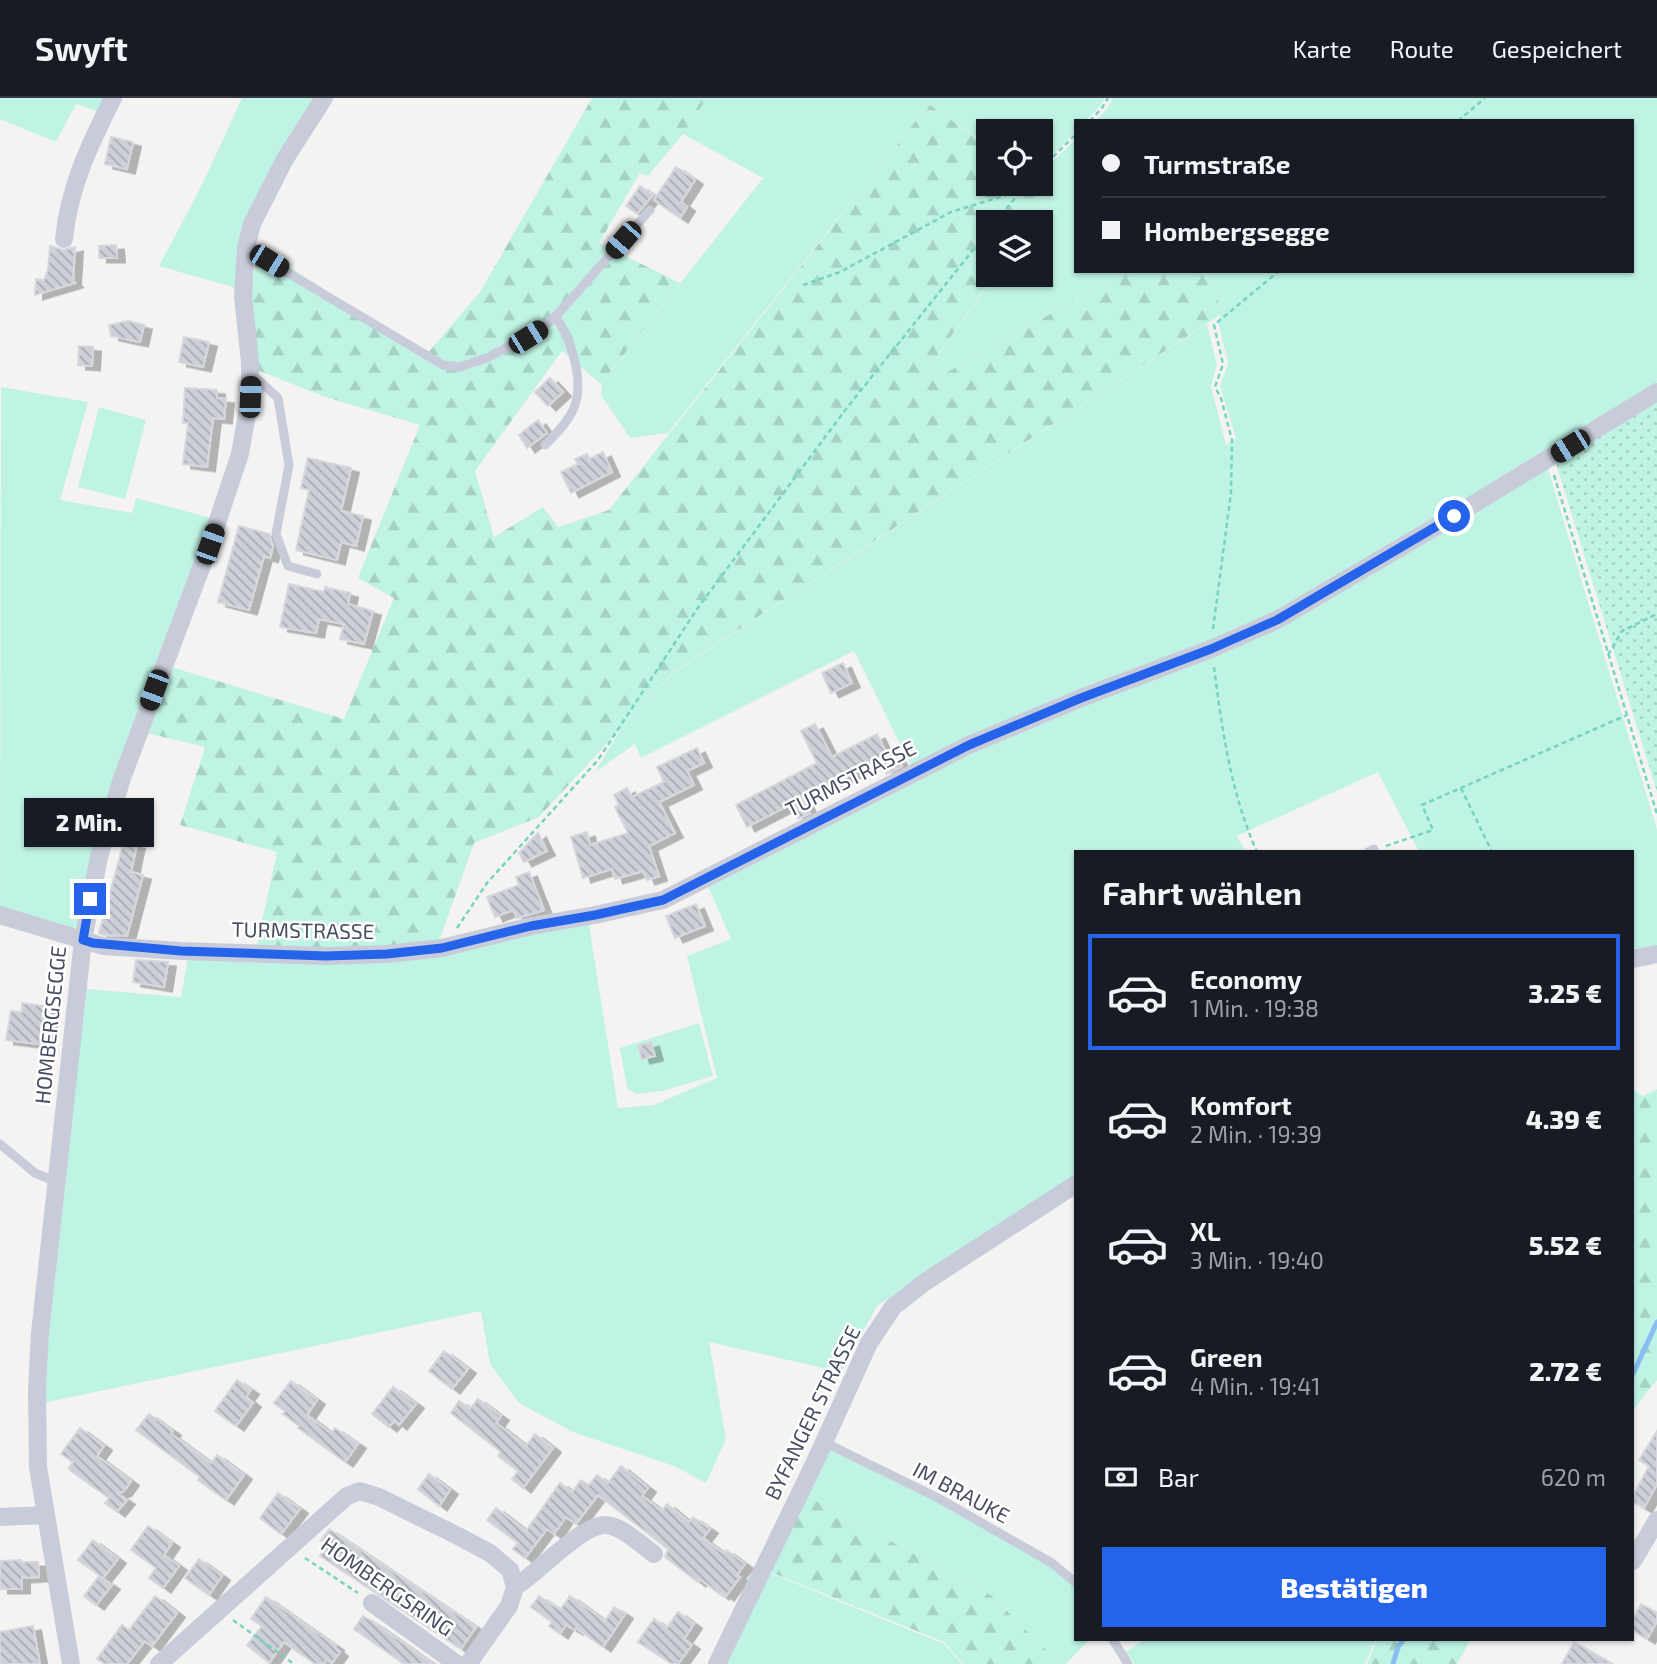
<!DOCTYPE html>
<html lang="de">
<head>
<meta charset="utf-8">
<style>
	:root { --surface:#171b24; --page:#20242c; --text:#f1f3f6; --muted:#9ea1a6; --line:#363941; --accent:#2563eb }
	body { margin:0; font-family:"Exo 2",sans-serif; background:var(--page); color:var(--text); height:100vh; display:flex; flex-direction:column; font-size:26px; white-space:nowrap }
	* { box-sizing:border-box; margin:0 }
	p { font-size:23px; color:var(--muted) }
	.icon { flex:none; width:38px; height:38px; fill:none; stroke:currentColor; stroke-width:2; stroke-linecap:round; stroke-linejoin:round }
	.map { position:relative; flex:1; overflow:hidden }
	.side { position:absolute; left:1074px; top:752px; width:560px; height:791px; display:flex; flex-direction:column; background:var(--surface); border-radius:0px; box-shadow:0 2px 5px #0004 }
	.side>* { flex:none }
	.hud { position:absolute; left:1074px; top:21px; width:560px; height:154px; border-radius:0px; box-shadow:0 2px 5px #0004; display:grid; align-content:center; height:154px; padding:0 28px; background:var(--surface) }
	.buttons { position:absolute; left:976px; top:21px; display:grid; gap:14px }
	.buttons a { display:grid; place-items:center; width:77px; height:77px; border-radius:0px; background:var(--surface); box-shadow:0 2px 5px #0004; font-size:35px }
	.end { position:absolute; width:32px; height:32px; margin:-16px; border:9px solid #2563eb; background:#fff; box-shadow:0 0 0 4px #fff }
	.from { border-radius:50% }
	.bubble { position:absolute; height:49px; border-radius:0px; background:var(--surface); box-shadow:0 2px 5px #0004; font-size:23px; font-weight:800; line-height:49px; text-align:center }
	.car { position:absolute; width:21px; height:42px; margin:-21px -10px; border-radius:9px; box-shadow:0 0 5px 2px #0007; background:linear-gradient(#222 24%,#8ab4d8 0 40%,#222 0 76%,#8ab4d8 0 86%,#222 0) }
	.hud b { display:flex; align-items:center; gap:24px; height:66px; font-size:26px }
	.hud b+b { border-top:2px solid var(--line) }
	.hud i { width:18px; height:18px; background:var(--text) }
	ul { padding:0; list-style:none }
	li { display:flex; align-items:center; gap:21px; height:116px; margin:0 14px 10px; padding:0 14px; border:4px solid transparent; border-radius:0px }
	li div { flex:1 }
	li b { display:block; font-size:26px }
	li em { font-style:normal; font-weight:800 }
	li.active { border-color:var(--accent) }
	li>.icon { width:63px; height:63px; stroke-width:1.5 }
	h2 { padding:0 28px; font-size:32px; line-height:84px }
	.pay { display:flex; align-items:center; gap:18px; height:77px; padding:0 28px; font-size:26px }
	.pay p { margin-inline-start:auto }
	.action { display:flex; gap:14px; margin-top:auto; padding:14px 28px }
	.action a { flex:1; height:80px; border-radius:0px; background:var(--accent); color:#fff; font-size:28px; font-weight:800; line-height:80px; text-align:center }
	header { display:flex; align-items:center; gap:42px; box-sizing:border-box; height:98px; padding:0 35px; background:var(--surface); border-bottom:2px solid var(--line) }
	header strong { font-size:33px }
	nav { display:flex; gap:38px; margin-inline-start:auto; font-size:24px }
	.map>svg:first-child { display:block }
	.grass { fill:#bff3e3 }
	.forest { fill:url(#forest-firs) }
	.garden { fill:url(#garden-dots) }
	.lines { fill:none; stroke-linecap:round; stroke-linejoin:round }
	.stream { stroke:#89bef3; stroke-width:5 }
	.building { fill:url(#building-back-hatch); stroke:#d6d6de; stroke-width:2; filter:url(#shadow) }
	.path { stroke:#74d4c1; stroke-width:2.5; stroke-dasharray:5 3.5; stroke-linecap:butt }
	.service { stroke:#c8ccda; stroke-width:9 }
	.minor { stroke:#c8ccda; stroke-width:18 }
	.route { stroke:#2563eb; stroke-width:9 }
	.labels { text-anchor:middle; stroke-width:5; stroke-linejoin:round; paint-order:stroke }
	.street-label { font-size:21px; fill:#484e61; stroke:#fff }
</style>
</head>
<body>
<header>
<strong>Swyft</strong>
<nav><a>Karte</a><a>Route</a><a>Gespeichert</a></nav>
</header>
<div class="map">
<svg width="1657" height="1566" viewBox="0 0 1657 1566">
	<defs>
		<pattern id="forest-firs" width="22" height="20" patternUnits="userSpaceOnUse" patternTransform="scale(1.75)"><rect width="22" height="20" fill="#bff3e3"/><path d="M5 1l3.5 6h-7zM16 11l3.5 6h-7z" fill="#a6d2c5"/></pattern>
		<pattern id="garden-dots" width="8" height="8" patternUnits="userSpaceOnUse" patternTransform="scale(1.75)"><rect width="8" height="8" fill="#bff3e3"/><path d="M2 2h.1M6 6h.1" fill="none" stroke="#a6d2c5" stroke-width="1.8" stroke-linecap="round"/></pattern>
		<pattern id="building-back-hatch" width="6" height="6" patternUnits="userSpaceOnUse" patternTransform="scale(1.75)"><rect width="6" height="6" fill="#ced0d7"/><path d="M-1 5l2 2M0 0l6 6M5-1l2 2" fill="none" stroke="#a9abb2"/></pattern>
		<filter id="shadow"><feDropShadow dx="8" dy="4.5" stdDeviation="0" flood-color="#0004"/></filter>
	</defs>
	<rect width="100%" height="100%" fill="#f4f3f2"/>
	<path class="grass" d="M0,0H106L99,14L76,6L56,44L0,21Z
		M242,0H317L296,33L236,190L159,168L202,87Z
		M707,0H1105L1100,8L1086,23H1076V33L1041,69V33H989V48L929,6L668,335L630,340L601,297L602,285L763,80L683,36Z
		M1113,0H1657V290L1302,504L912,670L854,553L641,660L635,646L595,674L622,629L673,575L1207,226L1217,267L1211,288L1226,347L1236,340L1220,288L1228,265L1219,228L1220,217L1213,173H1633V23H1095L1106,12Z
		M1076,41V173H1127L912,294L995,177H1041V124H1032L1053,94L1041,86V75Z
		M1,289L88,304L60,402L132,415L136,400L211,420L148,585L103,716L76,830L57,828L0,811Z
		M99,309L146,322L125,401L78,389Z
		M1547,368L1657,732V851L1633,855V754H1419L1378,674L1237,738L1246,754H1076V1078L877,1208L841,1274L709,1244L726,1341L706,1385L674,1368L573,1334L519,1305L490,1266L481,1213L43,1305L63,1073L87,891L181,899L188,860L326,862L438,859L529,835L589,827L618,1010L654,1007L717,980L687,858L731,841L708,788L978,650L1264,531Z
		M699,925L713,978L663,993L636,996L627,990L620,950Z
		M829,1351L940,1406L1049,1467L1076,1490V1542H1089L1066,1566H1060L992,1498L807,1398Z
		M770,1475L944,1546L962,1566H725Z
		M1143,1542H1376L1365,1566H1135L1126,1554Z"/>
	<path class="forest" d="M592,0H707L683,36L648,78L640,75L599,145L680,185L601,286L562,253L475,373L494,439L543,409L558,429L609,412L929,6L989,49V86H1041L1053,94L1032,124H989V177H994L912,294L1127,173H1213L1220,217L672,575L539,719L474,745L438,846L387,852L256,851L277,754L180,727L205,649L147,635L171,569L344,621L394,500L358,480L420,327L325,299L257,272L250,213L257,148L426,257L480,194Z
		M1657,991V1282L1633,1312V992L1643,998Z
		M807,1398L992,1498L1060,1566H963L944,1544L770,1474Z
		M1377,1542H1470L1457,1566H1367Z"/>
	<path class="garden" d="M1657,299V694L1555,362Z"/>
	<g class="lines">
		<path class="stream" d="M1633,1276L1657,1224
			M1393,1566L1398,1549L1403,1542"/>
	</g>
	<path class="building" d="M111,39L133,44L127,71L105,66Z
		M676,69L695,82L681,104L687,109L680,120L654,102Z
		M640,88L653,97L637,116L626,108Z
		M116,147L117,160H99V148Z
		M50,148L63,152L75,149L73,183L75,185L35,197L36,181L44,182L48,171Z
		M128,223L144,227L140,244L111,238L109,227Z
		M184,239L209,244L203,269L179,264Z
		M79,248L93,249L92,268L78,267Z
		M550,280L563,294L548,308L535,294Z
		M185,290L217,292V300L226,301L224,321L213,320L207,369L183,366L188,325H183Z
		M538,322L547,335L527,350L519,337Z
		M603,354L612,374L571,395L561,374L578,366L575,361L587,356L589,361Z
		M308,360L351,370L341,413L363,418L356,448L341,444L337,462L296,452L309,392L301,390Z
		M239,428L269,436L273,448L270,460L264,458L249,512L218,504Z
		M289,486L324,494L325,489L350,495L348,506L373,513L364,546L340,541L344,526L319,521L316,535L280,529Z
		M843,565L852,585L831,595L822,575Z
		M815,626L832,659L877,636L887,657L894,653L902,668L887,676L881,662L810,696L804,701L810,715L798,721L791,706L747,729L736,707L817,665L801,633Z
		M697,650L704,665L687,673L694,687L659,704L675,735L649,748L659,778L647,782L643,773L615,781L612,771L583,780L571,739L587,734L590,747L628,735L615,709L619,707L614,697L627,690L632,699L664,684L657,669Z
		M538,735L547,753L524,764L519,755Z
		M124,743L137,746L131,774L143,777L127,838L105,837L99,835Z
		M529,774L544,812L517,820L513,812L495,819L487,799L519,787L516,779Z
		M696,806L705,828L675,840L666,818Z
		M136,862L168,864L164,889L133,884Z
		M22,905L51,909L46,947L6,942L11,913L22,914Z
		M651,944L655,958L642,961L638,948Z
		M444,1253L468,1271L452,1291L429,1273Z
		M237,1282L251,1292L246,1299L253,1305L236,1328L215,1313Z
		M291,1283L317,1302L307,1317L331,1335L335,1330L358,1346L345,1364L298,1330L299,1328L283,1316L285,1313L274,1305Z
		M393,1289L416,1306L399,1327L394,1323L389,1329L372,1316Z
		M478,1301L501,1318L496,1325L526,1348L535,1336L553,1350L523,1390L512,1381L518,1373L498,1358L501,1354L451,1315L459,1303L470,1311Z
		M149,1316L173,1333L171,1336L211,1365L217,1357L244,1377L226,1402L198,1382L200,1379L136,1332Z
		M80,1330L104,1348L97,1358L131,1383L124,1393L118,1396L127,1402L117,1414L105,1405L109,1400L71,1373L69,1370L73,1364L61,1356Z
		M1657,1333V1386L1644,1410L1633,1404V1398L1649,1368L1639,1362Z
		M621,1368L648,1390L642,1398L662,1413L667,1406L689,1424L693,1419L710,1431L703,1440L724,1456L726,1452L745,1466L737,1477L740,1479L726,1498L722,1495L721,1497L700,1481L698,1484L665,1459L668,1451L598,1397L576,1426L566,1419L554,1436L547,1431L525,1460L513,1451L518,1445L487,1422L496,1410L526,1433L560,1385L572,1394L581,1382L589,1387L597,1377L608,1385Z
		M429,1376L450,1392L439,1408L418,1391Z
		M278,1395L300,1411L281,1436L260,1420Z
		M148,1428L172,1445L164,1457L179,1468L163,1490L149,1480L156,1470L131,1452Z
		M329,1431L476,1529L461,1551L320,1458L327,1447L321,1442Z
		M93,1442L118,1461L103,1480L78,1462Z
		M199,1461L222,1478L209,1497L185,1480Z
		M21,1462V1464H38L39,1479L22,1480V1491H0V1463Z
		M99,1478L112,1487L96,1507L84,1498Z
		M155,1498L177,1515L152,1548L145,1543L127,1566H105L97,1561L122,1527L129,1532Z
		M539,1498L560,1512L570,1498L605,1523L614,1509L625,1516L603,1549L576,1530L575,1532L566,1527L560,1536L549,1528L552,1524L531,1509Z
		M266,1499L336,1548L335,1550L340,1554L332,1565L327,1561L324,1566H315L284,1544L269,1565L247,1547L262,1528L251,1521Z
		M1641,1506L1657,1515V1523L1647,1541L1633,1533V1521Z
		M678,1514L694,1526L684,1541L692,1547L678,1566H672L638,1544L654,1521L667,1530Z
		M363,1518L376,1526L433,1566H404L354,1531Z
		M33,1528L40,1566H0V1534Z
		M1574,1544L1612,1566H1562Z"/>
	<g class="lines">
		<path class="path" d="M1090,23L1102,10L1108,0
			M1458,23L1485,0
			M1041,71L1076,36
			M995,124L1027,86
			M803,187L840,174L951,114L1020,93
			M1554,377L1657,716
			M1213,531L1231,395L1232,342L1221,300L1215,289L1223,266L1214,227L1279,173
			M1608,557L1622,533L1657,516
			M1214,569C1222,632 1231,696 1257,754
			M1461,690L1492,754
			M1386,748L1433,732L1422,707L1627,617
			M457,830L487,785L598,662L697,511L846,311L989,132
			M305,1460L358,1495
			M233,1522L294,1566"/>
		<path class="service" d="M246,150L443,267L460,269L489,259L542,230L555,219L650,112
			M251,275L278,300L289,367L276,436L288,468L317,476
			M545,347C573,320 584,303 575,264C571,248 566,232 555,219
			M1368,754L1374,751
			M0,1046L35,1075L57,1084
			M824,1344L940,1401L1052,1465L1076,1485
			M1113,1542L1128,1566"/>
		<path class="minor" d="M64,141C69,89 90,46 113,0
			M0,817L103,848L182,853L326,858L387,856L442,850L531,828L595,817L663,802L969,647L1081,600L1211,551L1277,522L1454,418L1657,294
			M1633,861L1657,856
			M0,1419L46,1417
			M1633,1463L1657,1422
			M515,1489C538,1475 583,1425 606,1427C622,1428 641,1447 654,1456
			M372,1505L457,1566
			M71,1566L38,1369L37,1292L40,1235L83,842L99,759L122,680L210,446L240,356L250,299V264L243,198L246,150L252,126L285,61L324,0
			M159,1566L347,1398L360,1393L379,1399L458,1438L490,1455L510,1472L515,1489L509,1508L468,1566
			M717,1566L815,1364L869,1245L893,1209L925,1184L1076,1086"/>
	</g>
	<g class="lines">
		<path class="route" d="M90,801L83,842L93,845L181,853L326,858L387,856L442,850L531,828L595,817L663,802L969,647L1081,600L1211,551L1277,522L1454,418"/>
	</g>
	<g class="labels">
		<g class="street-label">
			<text transform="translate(851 681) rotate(-27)" y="7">TURMSTRASSE</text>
			<text transform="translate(303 833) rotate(1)" y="7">TURMSTRASSE</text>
			<text transform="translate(51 927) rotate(-84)" y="7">HOMBERGSEGGE</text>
			<text transform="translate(813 1315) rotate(-64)" y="7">BYFANGER STRASSE</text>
			<text transform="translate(961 1395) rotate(28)" y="7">IM BRAUKE</text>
			<text transform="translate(387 1489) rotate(35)" y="7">HOMBERGSRING</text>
		</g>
	</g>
</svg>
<div class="buttons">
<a><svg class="icon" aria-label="locate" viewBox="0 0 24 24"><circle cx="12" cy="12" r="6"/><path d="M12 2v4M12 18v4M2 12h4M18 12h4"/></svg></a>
<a><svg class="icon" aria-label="layers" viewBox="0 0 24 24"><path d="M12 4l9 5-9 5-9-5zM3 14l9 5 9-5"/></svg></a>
</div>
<i class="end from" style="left:1454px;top:418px"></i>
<i class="end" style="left:90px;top:801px"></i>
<div class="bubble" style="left:24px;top:700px;width:130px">2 Min.</div>
<i class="car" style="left:623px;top:142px;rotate:221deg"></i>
<i class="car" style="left:269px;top:163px;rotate:121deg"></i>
<i class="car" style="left:528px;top:239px;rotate:58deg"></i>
<i class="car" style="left:250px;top:299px;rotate:2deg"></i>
<i class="car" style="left:1570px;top:348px;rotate:238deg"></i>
<i class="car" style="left:210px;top:446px;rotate:19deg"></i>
<i class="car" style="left:154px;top:592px;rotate:200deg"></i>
<div class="hud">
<b><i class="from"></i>Turmstraße</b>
<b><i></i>Hombergsegge</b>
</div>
<section class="side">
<h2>Fahrt wählen</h2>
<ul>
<li class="active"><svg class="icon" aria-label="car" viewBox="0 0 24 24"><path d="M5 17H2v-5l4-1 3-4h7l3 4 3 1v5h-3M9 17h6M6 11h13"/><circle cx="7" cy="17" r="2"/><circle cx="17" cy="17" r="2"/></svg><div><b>Economy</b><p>1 Min. · 19:38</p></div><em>3.25 €</em></li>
<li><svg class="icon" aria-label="car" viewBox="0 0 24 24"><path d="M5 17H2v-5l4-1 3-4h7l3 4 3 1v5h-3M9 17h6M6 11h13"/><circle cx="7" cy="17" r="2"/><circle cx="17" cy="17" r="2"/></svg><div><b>Komfort</b><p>2 Min. · 19:39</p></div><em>4.39 €</em></li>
<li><svg class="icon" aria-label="car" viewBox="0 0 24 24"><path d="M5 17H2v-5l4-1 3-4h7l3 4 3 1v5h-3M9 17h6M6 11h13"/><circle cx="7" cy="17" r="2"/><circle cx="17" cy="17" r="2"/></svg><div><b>XL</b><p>3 Min. · 19:40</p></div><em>5.52 €</em></li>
<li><svg class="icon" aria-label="car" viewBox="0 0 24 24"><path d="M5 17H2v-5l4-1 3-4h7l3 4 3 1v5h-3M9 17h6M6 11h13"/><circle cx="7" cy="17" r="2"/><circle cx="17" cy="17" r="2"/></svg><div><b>Green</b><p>4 Min. · 19:41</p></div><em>2.72 €</em></li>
</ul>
<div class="pay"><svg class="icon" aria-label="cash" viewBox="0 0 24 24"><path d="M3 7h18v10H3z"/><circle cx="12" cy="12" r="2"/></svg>Bar<p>620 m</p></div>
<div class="action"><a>Bestätigen</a></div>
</section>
</div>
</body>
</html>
